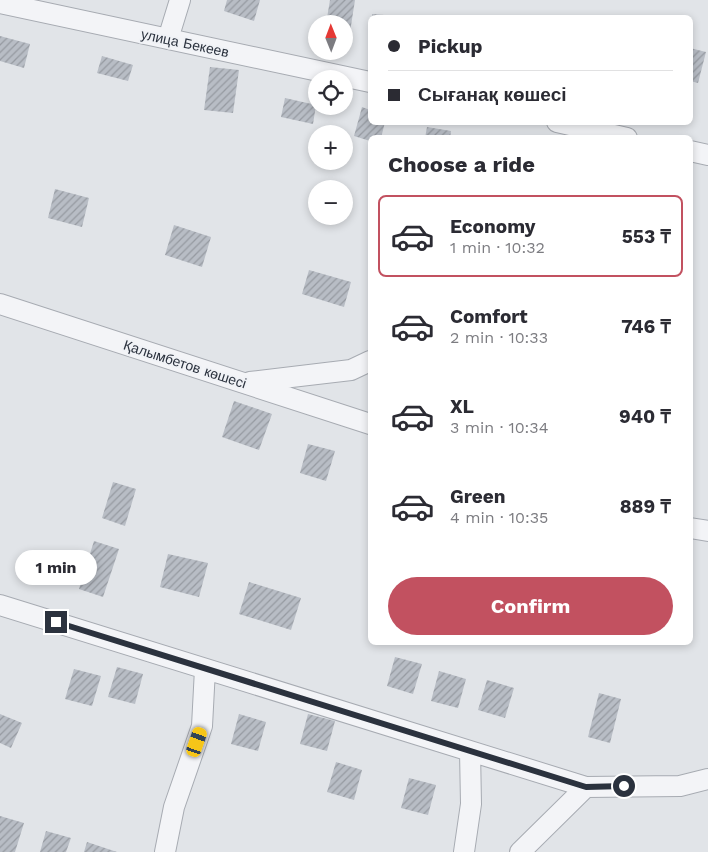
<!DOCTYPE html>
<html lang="en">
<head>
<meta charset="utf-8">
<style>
	:root { --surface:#fff; --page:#f7f7f7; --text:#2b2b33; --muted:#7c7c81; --line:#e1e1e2; --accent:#c25160 }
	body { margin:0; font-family:"Work Sans",sans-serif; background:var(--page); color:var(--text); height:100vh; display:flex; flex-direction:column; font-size:19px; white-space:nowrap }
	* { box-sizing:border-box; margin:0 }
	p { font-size:16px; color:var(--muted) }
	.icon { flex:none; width:28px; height:28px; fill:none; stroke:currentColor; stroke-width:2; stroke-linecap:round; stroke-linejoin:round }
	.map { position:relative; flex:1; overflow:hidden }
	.details { position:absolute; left:368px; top:135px; width:325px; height:510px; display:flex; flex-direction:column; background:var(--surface); border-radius:8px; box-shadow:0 2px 8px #0003 }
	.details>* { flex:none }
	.banner { position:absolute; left:368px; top:15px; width:325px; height:110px; border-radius:8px; box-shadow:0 2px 8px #0003; display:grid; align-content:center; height:110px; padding:0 20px; background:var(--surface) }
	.needle { width:32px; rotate:359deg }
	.controls { position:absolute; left:308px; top:15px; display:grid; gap:10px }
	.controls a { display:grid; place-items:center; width:45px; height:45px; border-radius:50%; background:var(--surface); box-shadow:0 2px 8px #0003; font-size:25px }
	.end { position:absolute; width:22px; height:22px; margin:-11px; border:6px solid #2b323e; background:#fff; box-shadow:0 0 0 2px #fff }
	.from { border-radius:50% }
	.bubble { position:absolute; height:35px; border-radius:18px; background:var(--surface); box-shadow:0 2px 8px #0003; font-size:16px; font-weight:700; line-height:35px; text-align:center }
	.car { position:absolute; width:15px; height:30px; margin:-15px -8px; border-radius:6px; box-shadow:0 0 4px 1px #0007; background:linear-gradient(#f5c518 24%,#345 0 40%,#f5c518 0 76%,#345 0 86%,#f5c518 0) }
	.banner b { display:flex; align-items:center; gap:18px; height:48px; font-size:19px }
	.banner b+b { border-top:1px solid var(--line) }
	.banner i { width:12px; height:12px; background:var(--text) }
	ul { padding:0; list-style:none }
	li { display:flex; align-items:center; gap:15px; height:82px; margin:0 10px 8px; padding:0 10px; border:2px solid transparent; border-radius:8px }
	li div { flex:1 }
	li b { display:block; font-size:19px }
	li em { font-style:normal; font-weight:700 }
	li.active { border-color:var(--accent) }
	li>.icon { width:45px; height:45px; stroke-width:1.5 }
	h2 { padding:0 20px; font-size:22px; line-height:60px }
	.primary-button { display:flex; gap:10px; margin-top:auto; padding:10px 20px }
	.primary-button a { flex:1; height:58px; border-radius:30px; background:var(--accent); color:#fff; font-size:20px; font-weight:700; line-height:58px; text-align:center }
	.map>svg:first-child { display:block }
	.building { fill:url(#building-hatch) }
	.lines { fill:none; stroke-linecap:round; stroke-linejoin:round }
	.minor-casing { stroke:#a7abb2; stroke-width:22 }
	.minor { stroke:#f3f4f7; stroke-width:20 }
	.route { stroke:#2b323e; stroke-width:6 }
	.labels { text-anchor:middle; stroke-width:4; stroke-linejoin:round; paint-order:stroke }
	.street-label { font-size:14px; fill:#2b323e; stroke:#f0f2f6 }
</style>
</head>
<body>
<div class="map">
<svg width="708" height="852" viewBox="0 0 708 852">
	<defs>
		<pattern id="building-hatch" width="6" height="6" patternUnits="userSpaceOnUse" patternTransform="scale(1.25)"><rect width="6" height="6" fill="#b8bdc5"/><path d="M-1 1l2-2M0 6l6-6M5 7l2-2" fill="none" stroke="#969aa1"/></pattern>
	</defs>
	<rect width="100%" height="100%" fill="#e1e4e8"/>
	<path class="building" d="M227,0H260L254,21L224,11Z
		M330,0H355L350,32H344V24H326Z
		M372,14L396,16V18H372Z
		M0,36L30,44L24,68L0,61Z
		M690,48L706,52L698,83L690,81Z
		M102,56L133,65L128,81L97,73Z
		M210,67L239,70L233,113L204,110Z
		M285,98L316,105L313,124L281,117Z
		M362,107L370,110V122H385L381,138H370V141L354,136Z
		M427,127L451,131L450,138H425Z
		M55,189L89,198L82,227L48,218Z
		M174,225L211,237L202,267L165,255Z
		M309,270L351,282L344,307L302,294Z
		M234,401L272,414L259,450L222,437Z
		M308,444L335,451L326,481L300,473Z
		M113,482L136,489L125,526L102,518Z
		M94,541L119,549L103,597L79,589Z
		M168,554L208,563L199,597L160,587Z
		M249,582L301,598L291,630L239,614Z
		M395,657L422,664L413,694L387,686Z
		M117,667L143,674L135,704L108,697Z
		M74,669L101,676L92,706L65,699Z
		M439,671L466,679L458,708L431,701Z
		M487,680L514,688L505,718L478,710Z
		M599,693L621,699L610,743L588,737Z
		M0,714L22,723L11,748L0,743Z
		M239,714L266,722L258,751L231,744Z
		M308,714L335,721L327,751L300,744Z
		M336,762L362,770L354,800L327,792Z
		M409,778L436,785L428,815L401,808Z
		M0,816L24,823L15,852H0Z
		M46,831L71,838L66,852H40Z
		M87,842L117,852H84Z"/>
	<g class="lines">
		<g class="minor-casing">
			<path id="minor" d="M0,3L370,82
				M168,39L180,0
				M557,122L627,138
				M690,151L708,155
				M0,304L370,424
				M250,382L351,370L370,361
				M690,528L708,531
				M0,605L586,787L680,786L708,779
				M165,852L174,807L202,726L205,669
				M464,852L471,804L470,751
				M520,852L586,787"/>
		</g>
		<use href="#minor" class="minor"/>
	</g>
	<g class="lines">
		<path class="route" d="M56,622L586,787L624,786"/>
	</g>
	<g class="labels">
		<g class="street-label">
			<text transform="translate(185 43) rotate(12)" y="5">улица Бекеев</text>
			<text transform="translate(185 364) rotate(18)" y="5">Қалымбетов көшесі</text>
		</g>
	</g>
</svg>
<div class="controls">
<a><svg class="needle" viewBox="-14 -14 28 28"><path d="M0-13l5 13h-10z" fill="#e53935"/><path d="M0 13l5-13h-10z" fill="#7c7c81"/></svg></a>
<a><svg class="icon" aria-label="locate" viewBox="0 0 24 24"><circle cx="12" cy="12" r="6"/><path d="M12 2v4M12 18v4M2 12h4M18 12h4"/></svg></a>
<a>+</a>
<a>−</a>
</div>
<i class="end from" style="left:624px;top:786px"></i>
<i class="end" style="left:56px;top:622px"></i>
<div class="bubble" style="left:15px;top:550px;width:82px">1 min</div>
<i class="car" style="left:197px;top:742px;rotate:19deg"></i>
<div class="banner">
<b><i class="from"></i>Pickup</b>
<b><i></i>Сығанақ көшесі</b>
</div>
<section class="details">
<h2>Choose a ride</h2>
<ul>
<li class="active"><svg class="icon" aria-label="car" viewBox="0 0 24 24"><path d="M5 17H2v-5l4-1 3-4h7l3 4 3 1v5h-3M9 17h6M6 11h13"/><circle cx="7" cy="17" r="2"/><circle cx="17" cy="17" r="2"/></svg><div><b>Economy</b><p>1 min · 10:32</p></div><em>553 ₸</em></li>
<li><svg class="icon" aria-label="car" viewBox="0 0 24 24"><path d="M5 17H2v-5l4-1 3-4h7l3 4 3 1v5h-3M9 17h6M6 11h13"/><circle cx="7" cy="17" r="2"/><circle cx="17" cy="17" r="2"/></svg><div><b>Comfort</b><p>2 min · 10:33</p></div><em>746 ₸</em></li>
<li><svg class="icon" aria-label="car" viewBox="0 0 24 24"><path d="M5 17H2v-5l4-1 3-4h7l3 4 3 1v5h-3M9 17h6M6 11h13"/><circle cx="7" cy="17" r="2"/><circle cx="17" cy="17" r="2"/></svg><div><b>XL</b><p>3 min · 10:34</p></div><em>940 ₸</em></li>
<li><svg class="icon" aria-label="car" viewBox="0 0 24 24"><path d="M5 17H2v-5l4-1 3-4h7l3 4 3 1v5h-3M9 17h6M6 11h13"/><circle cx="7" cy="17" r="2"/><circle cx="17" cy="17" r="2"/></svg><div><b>Green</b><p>4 min · 10:35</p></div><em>889 ₸</em></li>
</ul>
<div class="primary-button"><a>Confirm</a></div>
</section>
</div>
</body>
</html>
